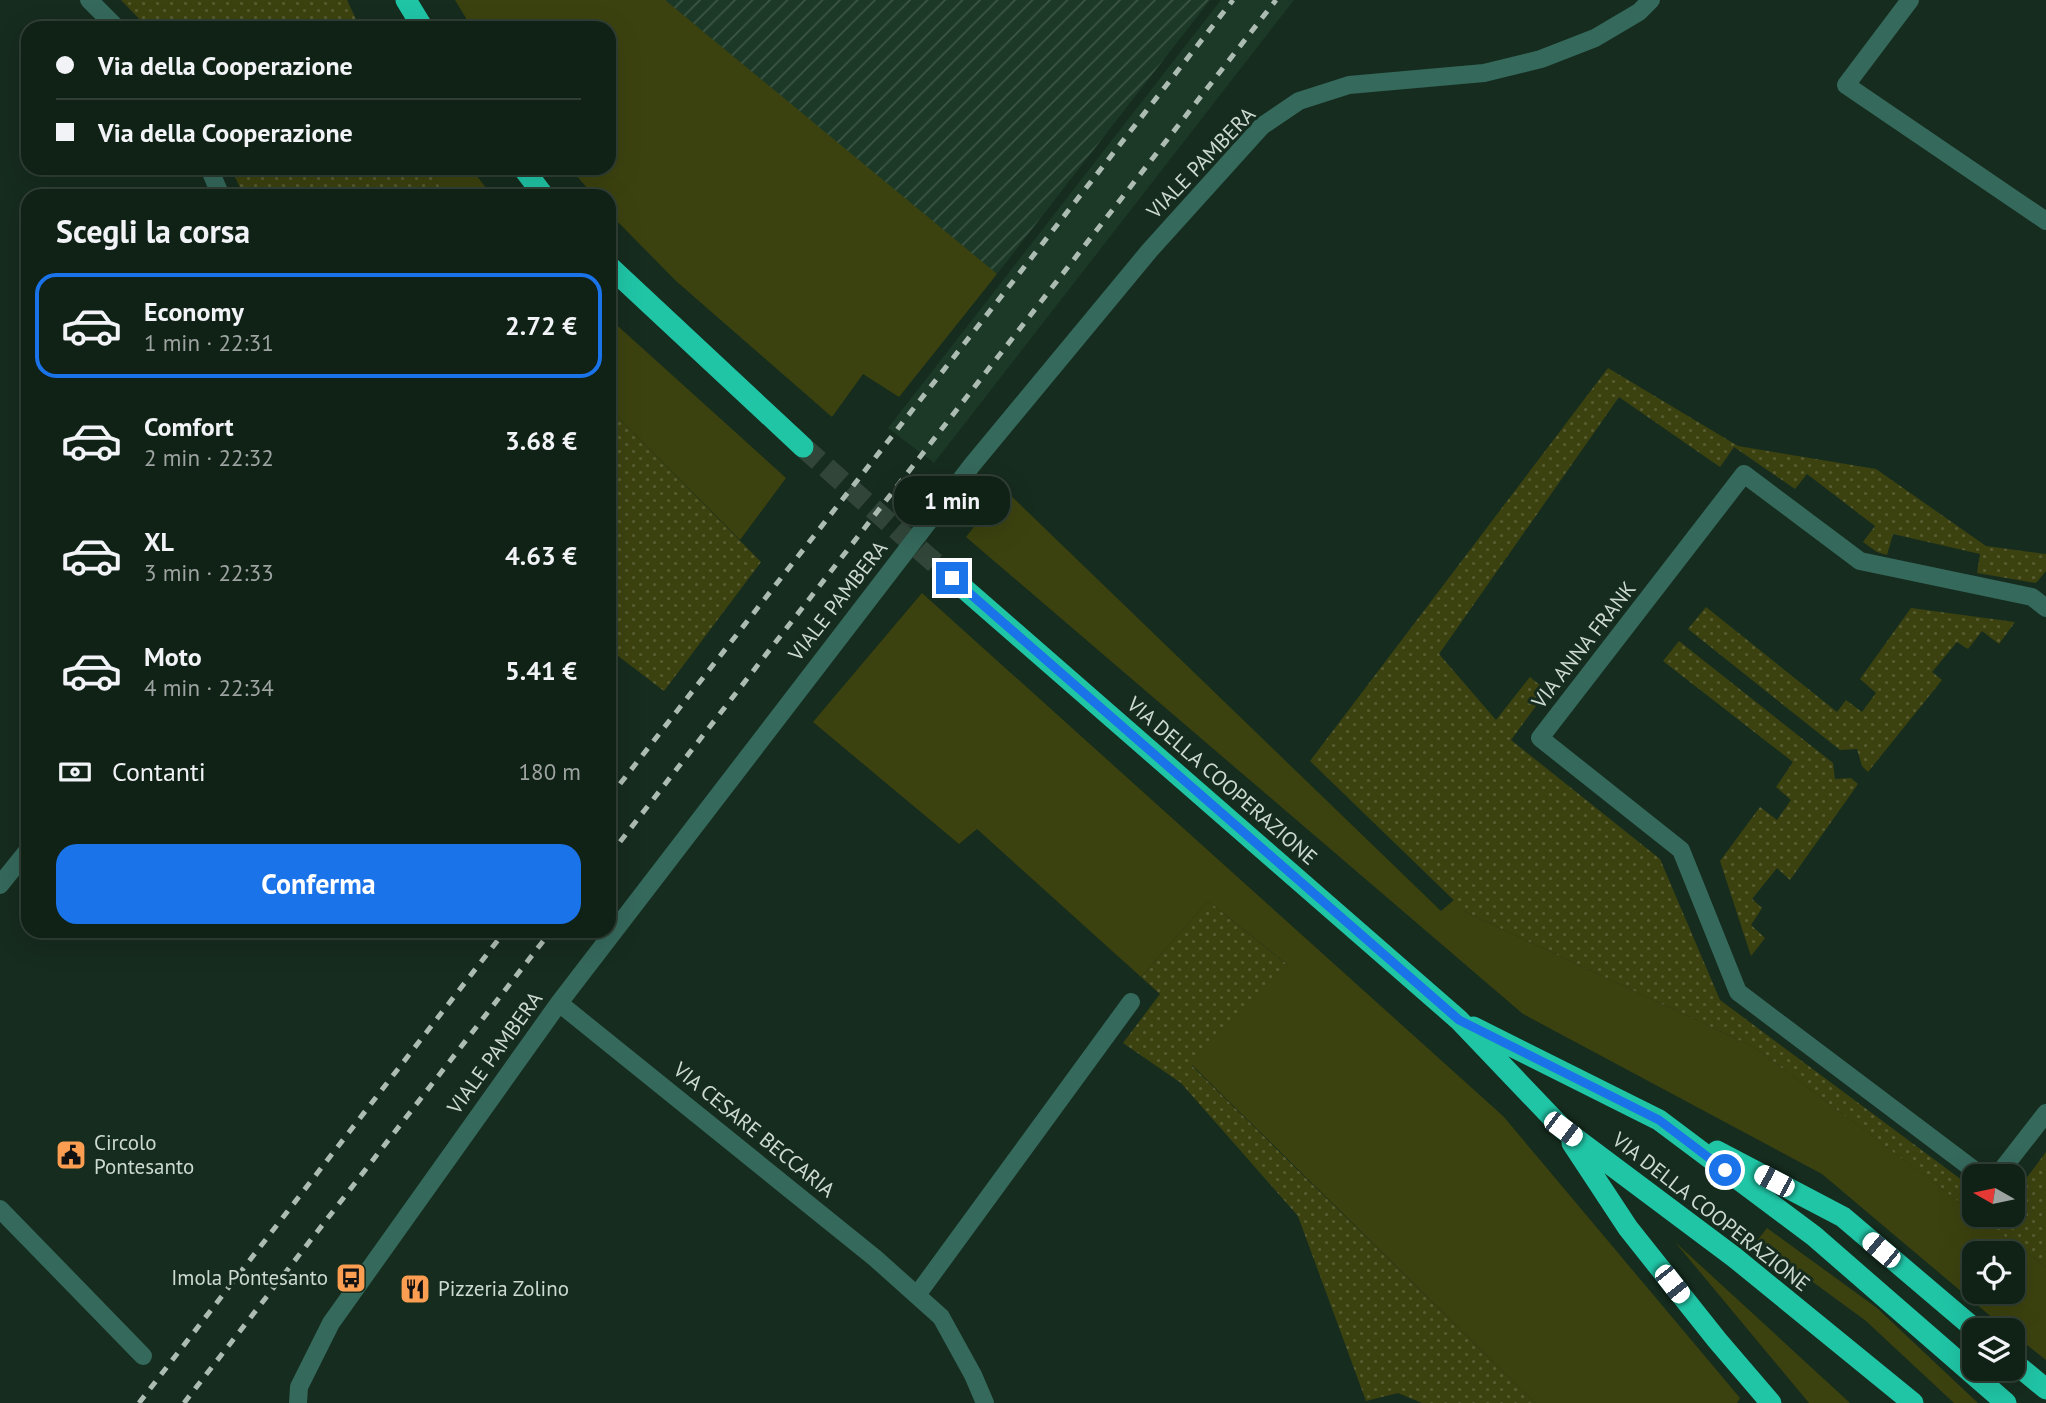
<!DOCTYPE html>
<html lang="it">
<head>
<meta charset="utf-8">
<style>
	:root { --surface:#102116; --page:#19291f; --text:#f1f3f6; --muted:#9ca3a1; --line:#303e35; --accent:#1a73e8 }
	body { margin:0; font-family:"PT Sans",sans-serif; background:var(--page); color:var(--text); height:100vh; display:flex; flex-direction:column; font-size:26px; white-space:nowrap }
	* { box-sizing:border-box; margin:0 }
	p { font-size:23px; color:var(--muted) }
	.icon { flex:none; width:38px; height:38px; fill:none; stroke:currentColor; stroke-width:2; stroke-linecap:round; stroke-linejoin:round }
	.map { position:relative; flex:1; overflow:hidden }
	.panel { position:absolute; left:21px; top:189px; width:595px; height:749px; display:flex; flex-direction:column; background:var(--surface); border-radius:21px; box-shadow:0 7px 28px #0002,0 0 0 2px var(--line) }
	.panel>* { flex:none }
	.banner { position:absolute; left:21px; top:21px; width:595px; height:154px; border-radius:21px; box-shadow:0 7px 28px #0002,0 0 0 2px var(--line); display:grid; align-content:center; height:154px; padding:0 35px; background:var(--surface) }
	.needle { width:46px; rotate:279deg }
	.buttons { position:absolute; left:1962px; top:1164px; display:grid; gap:14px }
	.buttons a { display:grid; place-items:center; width:63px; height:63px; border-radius:14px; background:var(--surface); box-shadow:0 7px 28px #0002,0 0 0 2px var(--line); font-size:35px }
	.end { position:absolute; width:32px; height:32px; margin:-16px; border:9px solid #1a73e8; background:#fff; box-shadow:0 0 0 4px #fff }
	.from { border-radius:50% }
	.bubble { position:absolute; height:49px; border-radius:21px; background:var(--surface); box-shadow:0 7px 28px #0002,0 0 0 2px var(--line); font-size:23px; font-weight:600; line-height:49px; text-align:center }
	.car { position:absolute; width:21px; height:42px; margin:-21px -10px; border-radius:9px; box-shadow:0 0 5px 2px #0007; background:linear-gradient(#fff 24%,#345 0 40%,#fff 0 76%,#345 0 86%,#fff 0) }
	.banner b { display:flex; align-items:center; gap:24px; height:66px; font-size:26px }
	.banner b+b { border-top:2px solid var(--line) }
	.banner i { width:18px; height:18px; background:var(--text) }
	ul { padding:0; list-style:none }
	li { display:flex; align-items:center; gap:21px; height:105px; margin:0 14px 10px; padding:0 21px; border:4px solid transparent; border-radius:21px }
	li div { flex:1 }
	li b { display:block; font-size:26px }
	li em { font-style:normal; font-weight:600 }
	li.current { border-color:var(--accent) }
	li>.icon { width:63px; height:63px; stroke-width:1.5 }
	h2 { padding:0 35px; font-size:32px; line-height:84px }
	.pay { display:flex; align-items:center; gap:18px; height:77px; padding:0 35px; font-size:26px }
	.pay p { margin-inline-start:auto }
	.primary-button { display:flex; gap:14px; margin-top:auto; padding:14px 35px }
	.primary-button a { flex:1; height:80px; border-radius:21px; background:var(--accent); color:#fff; font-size:28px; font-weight:600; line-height:80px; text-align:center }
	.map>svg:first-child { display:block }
	.built { fill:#1c3928 }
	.industrial { fill:url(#industrial-furrows) }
	.grass { fill:#3c420f; fill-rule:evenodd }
	.park { fill:url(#park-dots) }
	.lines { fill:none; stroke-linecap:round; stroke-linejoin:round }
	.highway-tunnel { stroke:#314639; stroke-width:21; stroke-dasharray:21 10; stroke-linecap:butt }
	.street { stroke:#35695c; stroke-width:18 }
	.highway { stroke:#20c5a6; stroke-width:21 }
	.rail { stroke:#adbcb2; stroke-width:5; stroke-dasharray:9 9; stroke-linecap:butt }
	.route { stroke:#1a73e8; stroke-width:9 }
	.labels { text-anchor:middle; stroke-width:6; stroke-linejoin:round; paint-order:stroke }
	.street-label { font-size:21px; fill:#cddad1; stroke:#162c1e }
	.poi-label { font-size:21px; fill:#cddad1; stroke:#162c1e; text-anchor:start }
</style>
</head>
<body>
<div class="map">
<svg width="2046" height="1403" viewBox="0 0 2046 1403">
	<defs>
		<pattern id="industrial-furrows" width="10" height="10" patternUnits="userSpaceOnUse" patternTransform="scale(1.75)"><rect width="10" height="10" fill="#1c3928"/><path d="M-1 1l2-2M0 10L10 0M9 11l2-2" fill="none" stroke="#3c5546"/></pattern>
		<pattern id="park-dots" width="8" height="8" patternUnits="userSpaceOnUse" patternTransform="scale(1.75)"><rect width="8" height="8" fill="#3c420f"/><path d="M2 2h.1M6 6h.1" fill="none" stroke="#575d31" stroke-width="1.8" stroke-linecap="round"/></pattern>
	</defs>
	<rect width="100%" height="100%" fill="#162c1e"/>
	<path class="built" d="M1221,0H1294L934,463L888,428Z"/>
	<path class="industrial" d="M630,0H1210L997,274Z"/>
	<path class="grass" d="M455,0H665L997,274L899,397L863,374L832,417L676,281L609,213V196H594L570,168H609V28H472Z
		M430,168H471L492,196H444Z
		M609,318L786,478L740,540L609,408Z
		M1004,489L1441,911L1455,899L1466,912L1754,1047L2046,1267V1360L2013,1334L2012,1330H2007L1822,1174L1523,1014L966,537ZM1974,1253H2012V1292H1974Z
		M922,593L1503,1116L1740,1398L1737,1403H1535L1192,1065L1289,966L1208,901L1141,977L977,829L959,844L813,722Z
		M1767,1228L1877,1308L1978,1403H1954L1866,1321L1757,1241Z
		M1675,1242L1850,1403H1809Z"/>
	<path class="park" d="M121,0H347L360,28H148Z
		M231,168H430L444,196H244Z
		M1608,368L1738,446L1876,469L1986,546L2046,554V571L2036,583L1977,573L1980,554L1893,534L1887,555L1877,552L1863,542L1875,526L1807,474L1795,489L1734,447L1720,467L1619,397L1439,654L1496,720L1530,677L1547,691L1511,740L1660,859L1720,1000L1974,1189V1213L1754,1047L1466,912L1310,761Z
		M609,408L761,562L664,691L609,649Z
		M1706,607L1837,712L1846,700L1862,712L1876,693L1860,679L1911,608L2015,622L1999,644L1982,631L1968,649L1957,642L1932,672L1942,680L1868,772L1862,766L1857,749L1840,750L1688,629Z
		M1679,641L1833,763L1835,779L1851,778L1858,784L1790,880L1777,868L1752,899L1762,908L1751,925L1765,938L1751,956L1720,861L1760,807L1777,820L1791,800L1776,787L1793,762L1663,661Z
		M1208,901L1290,967L1192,1066L1535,1403H1422L1398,1393L1366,1401L1298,1216L1181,1083L1123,1043L1160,994L1141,977Z
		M2046,1152V1267L1976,1215L2012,1214L2013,1196Z"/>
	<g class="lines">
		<path class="highway-tunnel" d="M803,447L952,578"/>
		<path class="street" d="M89,0L117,28
			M1910,0L1846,85L2046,221
			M209,168L221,196
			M0,885L28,850
			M559,1003L875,1258L941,1317L973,1375L985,1403
			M1982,1176L1738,992L1681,850L1540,738L1744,474L1860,561L2032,597L2046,608
			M1997,1176L2046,1113
			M0,1209L143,1356
			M917,1295L1131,1002
			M298,1403L299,1387L331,1323L559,1003L972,465L1150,250L1262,126L1299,101L1349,85L1484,73L1541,59L1595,38L1639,12L1651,0"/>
		<path class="highway" d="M406,0L423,28
			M523,168L544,196
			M609,266L803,447
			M952,578L1459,1020L1563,1129L1734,1257L1913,1403
			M1473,1027L1659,1120L1814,1236L2006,1403
			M1572,1143L1628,1228L1717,1340L1771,1403
			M1717,1151L1843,1217L1976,1330
			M2012,1361L2046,1389"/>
		<path class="rail" d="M609,798L1233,0
			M609,856L1276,0
			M139,1403L505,931
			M184,1403L551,931"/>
	</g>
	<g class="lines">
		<path class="route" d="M952,578L1459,1020L1659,1120L1725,1170"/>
	</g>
	<defs>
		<g id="civic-square" transform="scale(1.575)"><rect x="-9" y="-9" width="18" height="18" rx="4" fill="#fb9e51" stroke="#162c1e"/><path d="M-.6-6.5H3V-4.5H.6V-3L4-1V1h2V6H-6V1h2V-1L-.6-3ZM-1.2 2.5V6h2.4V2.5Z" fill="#111"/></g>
		<g id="bus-square" transform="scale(1.575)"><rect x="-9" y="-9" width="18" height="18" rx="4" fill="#fb9e51" stroke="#162c1e"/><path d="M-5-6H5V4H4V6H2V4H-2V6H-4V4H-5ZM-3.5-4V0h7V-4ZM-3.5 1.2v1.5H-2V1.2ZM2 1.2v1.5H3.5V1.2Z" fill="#111"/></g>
		<g id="restaurant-square" transform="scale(1.575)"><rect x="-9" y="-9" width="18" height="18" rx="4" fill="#fb9e51" stroke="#162c1e"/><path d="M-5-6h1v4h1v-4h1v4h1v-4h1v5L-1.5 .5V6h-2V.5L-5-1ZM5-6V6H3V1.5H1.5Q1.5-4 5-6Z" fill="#111"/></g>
	</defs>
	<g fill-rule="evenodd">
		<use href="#civic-square" x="71" y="1155"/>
		<use href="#bus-square" x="351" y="1278"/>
		<use href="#restaurant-square" x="415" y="1289"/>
	</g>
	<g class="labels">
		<g class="street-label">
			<text transform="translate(1201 163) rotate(-46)" y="7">VIALE PAMBERA</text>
			<text transform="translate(838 601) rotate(-52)" y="7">VIALE PAMBERA</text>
			<text transform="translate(1584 645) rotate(-52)" y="7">VIA ANNA FRANK</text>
			<text transform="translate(1222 781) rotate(41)" y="7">VIA DELLA COOPERAZIONE</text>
			<text transform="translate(495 1053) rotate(-54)" y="7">VIALE PAMBERA</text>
			<text transform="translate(754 1130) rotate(39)" y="7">VIA CESARE BECCARIA</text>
			<text transform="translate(1711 1212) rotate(38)" y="7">VIA DELLA COOPERAZIONE</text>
		</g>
		<g class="poi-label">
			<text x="94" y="1150">Circolo<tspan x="94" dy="24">Pontesanto</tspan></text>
			<text x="328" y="1285" text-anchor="end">Imola Pontesanto</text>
			<text x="438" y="1296">Pizzeria Zolino</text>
		</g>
	</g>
</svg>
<div class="buttons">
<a><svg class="needle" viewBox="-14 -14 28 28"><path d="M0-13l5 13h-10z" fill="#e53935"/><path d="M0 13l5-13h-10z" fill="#9ca3a1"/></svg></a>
<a><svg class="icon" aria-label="locate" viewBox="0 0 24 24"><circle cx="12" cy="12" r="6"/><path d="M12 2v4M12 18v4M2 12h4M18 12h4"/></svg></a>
<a><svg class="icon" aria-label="layers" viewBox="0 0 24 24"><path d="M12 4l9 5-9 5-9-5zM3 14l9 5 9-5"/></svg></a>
</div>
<i class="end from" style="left:1725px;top:1170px"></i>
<i class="end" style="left:952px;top:578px"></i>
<div class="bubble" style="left:894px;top:476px;width:116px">1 min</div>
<i class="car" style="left:1563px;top:1129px;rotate:127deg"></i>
<i class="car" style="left:1774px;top:1181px;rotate:298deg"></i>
<i class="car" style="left:1881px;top:1250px;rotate:310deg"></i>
<i class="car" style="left:1672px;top:1284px;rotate:142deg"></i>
<div class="banner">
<b><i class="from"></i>Via della Cooperazione</b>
<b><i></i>Via della Cooperazione</b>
</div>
<section class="panel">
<h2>Scegli la corsa</h2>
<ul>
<li class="current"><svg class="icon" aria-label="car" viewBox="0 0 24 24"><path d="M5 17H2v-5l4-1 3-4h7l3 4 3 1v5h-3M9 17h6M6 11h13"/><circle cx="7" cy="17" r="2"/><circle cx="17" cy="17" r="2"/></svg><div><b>Economy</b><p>1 min · 22:31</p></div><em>2.72 €</em></li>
<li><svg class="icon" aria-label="car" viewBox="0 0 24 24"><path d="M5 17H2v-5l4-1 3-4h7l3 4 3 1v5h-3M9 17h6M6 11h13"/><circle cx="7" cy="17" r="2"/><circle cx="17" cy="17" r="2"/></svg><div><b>Comfort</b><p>2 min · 22:32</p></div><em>3.68 €</em></li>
<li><svg class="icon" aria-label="car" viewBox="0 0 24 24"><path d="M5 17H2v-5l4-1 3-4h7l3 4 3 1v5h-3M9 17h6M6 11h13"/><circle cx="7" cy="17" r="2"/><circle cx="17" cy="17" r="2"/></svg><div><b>XL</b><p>3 min · 22:33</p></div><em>4.63 €</em></li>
<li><svg class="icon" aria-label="car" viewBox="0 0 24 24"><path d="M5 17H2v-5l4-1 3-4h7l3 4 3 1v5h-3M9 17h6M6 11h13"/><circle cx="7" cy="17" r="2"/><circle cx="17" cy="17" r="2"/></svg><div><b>Moto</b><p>4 min · 22:34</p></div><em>5.41 €</em></li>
</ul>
<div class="pay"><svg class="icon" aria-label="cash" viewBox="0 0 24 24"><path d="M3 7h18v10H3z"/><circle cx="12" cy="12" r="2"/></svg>Contanti<p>180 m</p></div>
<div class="primary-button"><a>Conferma</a></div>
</section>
</div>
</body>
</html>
